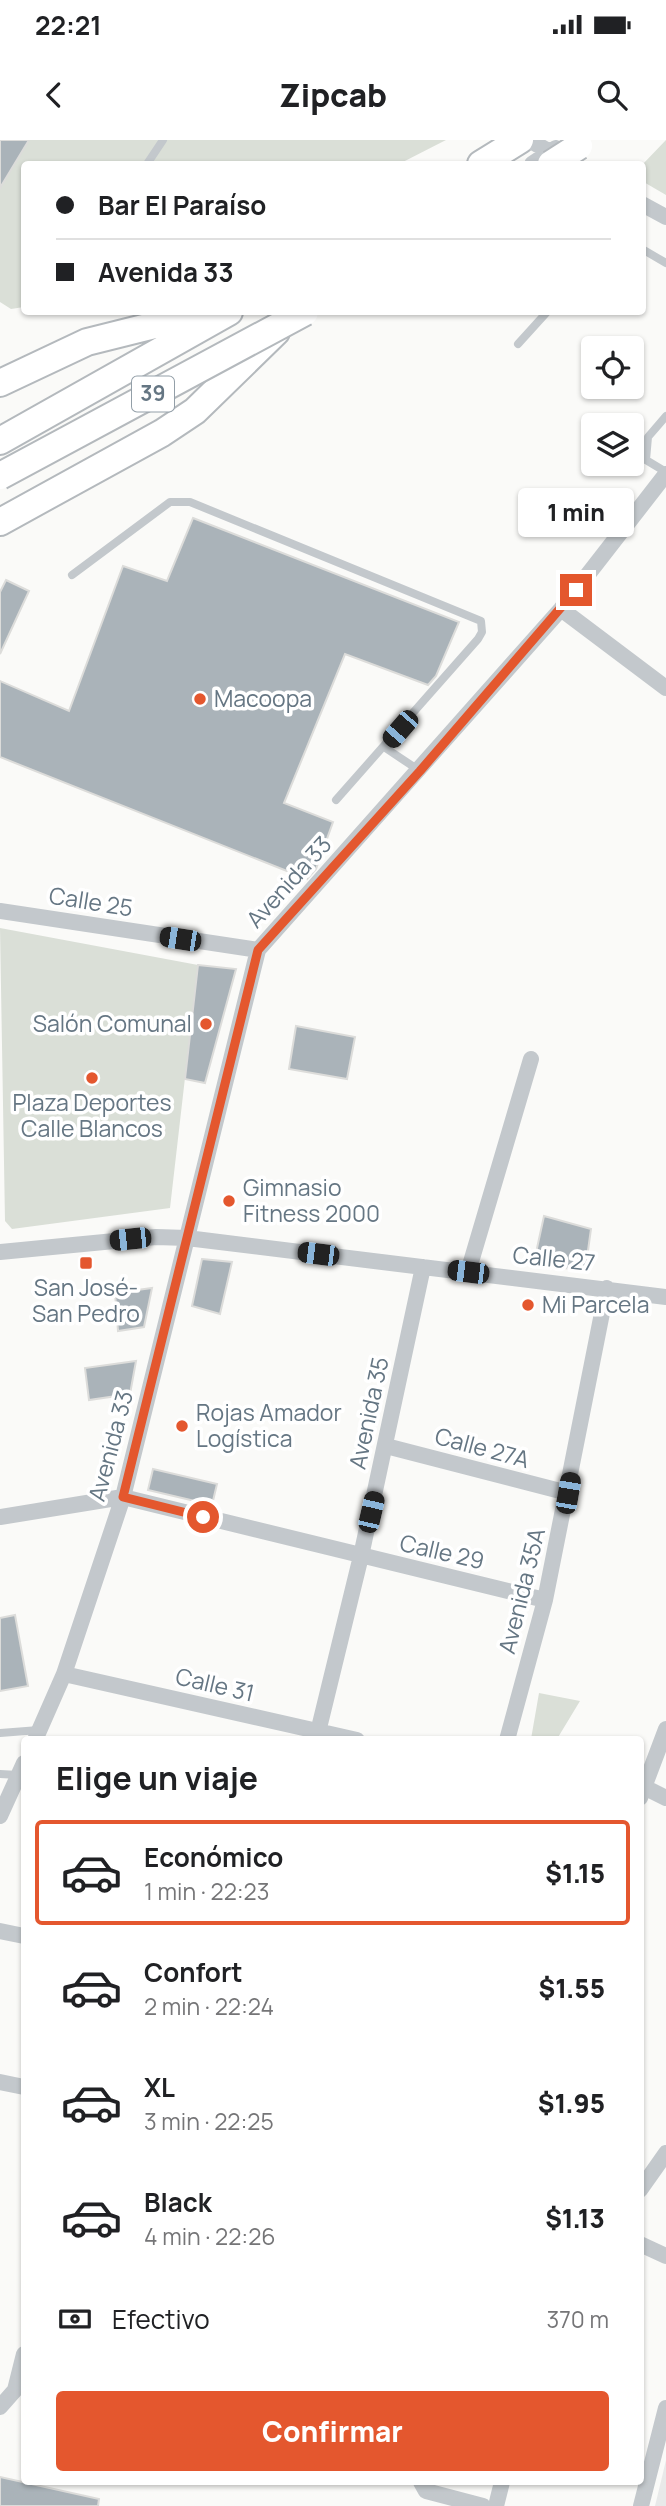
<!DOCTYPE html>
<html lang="es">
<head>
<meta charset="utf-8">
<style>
	:root { --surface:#fff; --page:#f6f6f6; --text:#202124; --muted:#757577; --line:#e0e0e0; --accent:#e4572e }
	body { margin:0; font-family:Manrope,sans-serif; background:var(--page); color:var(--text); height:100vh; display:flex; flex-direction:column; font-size:26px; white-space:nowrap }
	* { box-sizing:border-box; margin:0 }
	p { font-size:23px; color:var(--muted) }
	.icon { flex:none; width:38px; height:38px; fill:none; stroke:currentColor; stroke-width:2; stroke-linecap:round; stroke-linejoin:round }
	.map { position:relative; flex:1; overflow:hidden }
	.side { position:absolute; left:21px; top:1596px; width:623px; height:749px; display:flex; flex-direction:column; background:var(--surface); border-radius:7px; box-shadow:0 2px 5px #0004 }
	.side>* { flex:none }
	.banner { position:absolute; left:21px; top:21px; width:625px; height:154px; border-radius:7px; box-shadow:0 2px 5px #0004; display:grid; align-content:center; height:154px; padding:0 35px; background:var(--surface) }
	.fabs { position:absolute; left:581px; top:196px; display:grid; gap:14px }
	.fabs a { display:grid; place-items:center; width:63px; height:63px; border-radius:7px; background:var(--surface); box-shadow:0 2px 5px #0004; font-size:35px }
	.end { position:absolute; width:32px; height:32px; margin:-16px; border:9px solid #e4572e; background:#fff; box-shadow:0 0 0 4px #fff }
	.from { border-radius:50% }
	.bubble { position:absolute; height:49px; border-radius:7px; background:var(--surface); box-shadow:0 2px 5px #0004; font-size:23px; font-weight:800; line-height:49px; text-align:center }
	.car { position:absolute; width:21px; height:42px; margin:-21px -10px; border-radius:9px; box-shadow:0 0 5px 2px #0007; background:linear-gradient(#222 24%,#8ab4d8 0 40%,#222 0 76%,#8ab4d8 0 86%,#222 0) }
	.banner b { display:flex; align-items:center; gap:24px; height:66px; font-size:26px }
	.banner b+b { border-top:2px solid var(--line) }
	.banner i { width:18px; height:18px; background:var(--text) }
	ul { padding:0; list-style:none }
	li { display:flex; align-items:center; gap:21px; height:105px; margin:0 14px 10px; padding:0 21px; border:4px solid transparent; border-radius:7px }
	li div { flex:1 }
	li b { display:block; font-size:26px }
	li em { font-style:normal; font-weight:800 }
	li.current { border-color:var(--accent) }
	li>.icon { width:63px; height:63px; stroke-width:1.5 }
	h2 { padding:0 35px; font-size:32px; line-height:84px }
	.pay { display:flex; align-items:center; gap:18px; height:77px; padding:0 35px; font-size:26px }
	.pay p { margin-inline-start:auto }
	.action { display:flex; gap:14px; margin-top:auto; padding:14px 35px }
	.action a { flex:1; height:80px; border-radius:7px; background:var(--accent); color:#fff; font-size:28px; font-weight:800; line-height:80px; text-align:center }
	.status { display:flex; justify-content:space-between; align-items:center; height:49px; padding:0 35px; background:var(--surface); direction:ltr }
	.status svg { height:19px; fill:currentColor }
	header { display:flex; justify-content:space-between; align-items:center; height:91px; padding:0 35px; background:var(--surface); font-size:32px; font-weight:800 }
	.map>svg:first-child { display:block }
	.built { fill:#e8e9e9 }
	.green { fill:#dadfd7 }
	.building { fill:#aab3b9; stroke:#dcdcda; stroke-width:2 }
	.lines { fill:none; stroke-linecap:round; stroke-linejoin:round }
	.trunk-casing { stroke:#b4b9bd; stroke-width:30 }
	.service { stroke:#c3c8cc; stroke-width:8 }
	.minor { stroke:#c3c8cc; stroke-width:16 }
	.trunk { stroke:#fff; stroke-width:26 }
	.trunk-bridge-casing { stroke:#b4b9bd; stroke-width:30; stroke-linecap:butt }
	.trunk-bridge { stroke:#fff; stroke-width:26 }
	.route { stroke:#e4572e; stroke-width:9 }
	.poi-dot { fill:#e4572e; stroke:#fff; stroke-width:2.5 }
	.labels { text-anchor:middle; stroke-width:7; stroke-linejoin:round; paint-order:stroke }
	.shield { fill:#fff; stroke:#939fa8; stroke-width:2 }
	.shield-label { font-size:21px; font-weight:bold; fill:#657683 }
	.poi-label { font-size:23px; fill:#657683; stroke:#fff; text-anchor:start }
	.street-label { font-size:23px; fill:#657683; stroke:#fff }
</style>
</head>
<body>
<div class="status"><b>22:21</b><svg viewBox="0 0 49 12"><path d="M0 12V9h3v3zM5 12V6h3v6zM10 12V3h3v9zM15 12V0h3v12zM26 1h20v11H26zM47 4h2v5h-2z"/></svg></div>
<header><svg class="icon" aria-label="back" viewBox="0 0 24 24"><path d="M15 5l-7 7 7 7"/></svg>Zipcab<svg class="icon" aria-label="search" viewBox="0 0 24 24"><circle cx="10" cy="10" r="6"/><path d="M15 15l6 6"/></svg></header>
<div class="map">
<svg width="666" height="2366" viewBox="0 0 666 2366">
	<rect width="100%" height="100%" fill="#fafaf8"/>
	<path class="built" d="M666,2320V2366H655L662,2337Z"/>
	<path class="green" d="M0,0H446L399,24H24V167L11,169L0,162Z
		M666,0V55L642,41V25Z
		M0,788L198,825L170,1068L12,1089L5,1081Z
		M539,1553L580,1561L557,1599H531Z"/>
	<path class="building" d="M0,0H29L0,48Z
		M193,378L459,482L436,536L428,545L345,514L284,663L333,682L316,729L307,739L0,617V541L69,571L123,426L167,441Z
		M6,440L29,451L0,514V452Z
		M198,825L236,829L205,943L185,939Z
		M296,886L355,897L347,939L289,929Z
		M544,1076L591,1089L585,1132L534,1122Z
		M202,1119L232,1122L220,1174L192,1166Z
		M152,1148L144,1187L118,1191L115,1153Z
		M136,1221L130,1254L89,1260L85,1228Z
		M153,1329L217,1344L212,1365L148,1350Z
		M15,1475L28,1546L0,1551V1478Z
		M0,2337L99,2359L98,2366H0Z"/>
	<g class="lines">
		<g class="trunk-casing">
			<path id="trunk" d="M481,24L520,0
				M0,243L87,202L207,172
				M0,301L229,172
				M0,382L162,293L195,271L276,192"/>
		</g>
		<path class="service" d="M147,24L163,0
			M642,109L666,123
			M518,204L547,172
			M666,276L648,297L646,320L666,332
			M72,435L170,362H190L481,481L482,492L478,499L336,660
			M384,607L420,631
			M0,1593L39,1590
			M0,1634L18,1635"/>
		<path class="minor" d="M529,0L566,21
			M532,24L556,8
			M642,64L666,77
			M561,469L666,548
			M0,771L258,810
			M0,1112L156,1097L187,1098L666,1157
			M468,1132L531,919
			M386,1306L568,1353
			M0,1377L123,1357L545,1460
			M64,1534L357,1600
			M318,1592L361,1416L423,1127
			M35,1600L64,1534L123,1357L258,810L561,469L666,334
			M507,1600L545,1460L607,1148
			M646,1648L666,1658
			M640,1658L666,1589
			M0,1676L24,1623
			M0,1791L24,1796
			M0,1942L24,1947
			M640,2050L666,2013
			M640,2104L666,2116
			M0,2267L15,2250L24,2214
			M421,2342L426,2351L483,2366
			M496,2366L502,2342
			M641,2366L666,2268"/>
		<use href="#trunk" class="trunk"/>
		<g class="trunk-bridge-casing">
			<path id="trunk-bridge" d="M551,24L579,6
				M0,336L305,172"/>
		</g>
		<use href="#trunk-bridge" class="trunk-bridge"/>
	</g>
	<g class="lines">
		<path class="route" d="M203,1377L123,1357L258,810L420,631L576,450"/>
	</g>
	<g class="poi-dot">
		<circle cx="200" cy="559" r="7"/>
		<circle cx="206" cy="884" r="7"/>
		<circle cx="92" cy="938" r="7"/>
		<circle cx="229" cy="1061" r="7"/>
		<rect x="79" y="1116" width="14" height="14" rx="3.5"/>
		<circle cx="528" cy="1165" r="7"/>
		<circle cx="182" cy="1286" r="7"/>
	</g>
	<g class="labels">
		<rect class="shield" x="132" y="236.5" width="42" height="35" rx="5"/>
		<g class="shield-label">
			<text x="153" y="261">39</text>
		</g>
		<g class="poi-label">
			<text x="214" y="567">Macoopa</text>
			<text x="192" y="892" text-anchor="end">Salón Comunal</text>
			<text x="92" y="971" text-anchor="middle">Plaza Deportes<tspan x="92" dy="26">Calle Blancos</tspan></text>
			<text x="243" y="1056">Gimnasio<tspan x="243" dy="26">Fitness 2000</tspan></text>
			<text x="86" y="1156" text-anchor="middle">San José-<tspan x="86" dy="26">San Pedro</tspan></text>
			<text x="542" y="1173">Mi Parcela</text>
			<text x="196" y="1281">Rojas Amador<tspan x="196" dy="26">Logística</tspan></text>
		</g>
		<g class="street-label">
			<text transform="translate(289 742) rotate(-48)" y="8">Avenida 33</text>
			<text transform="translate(91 762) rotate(9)" y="8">Calle 25</text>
			<text transform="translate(554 1119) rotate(6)" y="8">Calle 27</text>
			<text transform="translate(369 1273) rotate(-78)" y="8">Avenida 35</text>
			<text transform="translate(111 1306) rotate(-75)" y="8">Avenida 33</text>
			<text transform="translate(482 1308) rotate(15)" y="8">Calle 27A</text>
			<text transform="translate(442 1412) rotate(13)" y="8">Calle 29</text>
			<text transform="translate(522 1451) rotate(-76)" y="8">Avenida 35A</text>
			<text transform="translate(215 1545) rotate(13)" y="8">Calle 31</text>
		</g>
	</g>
</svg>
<div class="fabs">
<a><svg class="icon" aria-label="locate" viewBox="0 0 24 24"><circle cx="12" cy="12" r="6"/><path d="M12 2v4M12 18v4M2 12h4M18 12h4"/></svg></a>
<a><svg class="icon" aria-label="layers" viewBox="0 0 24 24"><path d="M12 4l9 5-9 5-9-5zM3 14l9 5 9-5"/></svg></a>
</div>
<i class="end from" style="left:203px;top:1377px"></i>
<i class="end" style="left:576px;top:450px"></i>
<div class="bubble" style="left:518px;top:348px;width:116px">1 min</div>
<i class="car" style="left:400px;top:589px;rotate:221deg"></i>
<i class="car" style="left:180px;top:799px;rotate:279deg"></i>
<i class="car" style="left:130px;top:1099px;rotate:264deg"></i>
<i class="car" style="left:318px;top:1114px;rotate:277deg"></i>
<i class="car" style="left:468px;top:1132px;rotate:277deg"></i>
<i class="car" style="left:568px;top:1353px;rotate:10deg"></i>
<i class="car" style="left:371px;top:1372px;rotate:13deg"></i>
<div class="banner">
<b><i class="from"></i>Bar El Paraíso</b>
<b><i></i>Avenida 33</b>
</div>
<section class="side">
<h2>Elige un viaje</h2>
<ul>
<li class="current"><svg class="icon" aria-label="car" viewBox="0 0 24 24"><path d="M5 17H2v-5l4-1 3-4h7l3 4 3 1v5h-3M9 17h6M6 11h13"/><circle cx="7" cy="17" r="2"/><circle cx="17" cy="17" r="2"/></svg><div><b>Económico</b><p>1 min · 22:23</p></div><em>$1.15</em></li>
<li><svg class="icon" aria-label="car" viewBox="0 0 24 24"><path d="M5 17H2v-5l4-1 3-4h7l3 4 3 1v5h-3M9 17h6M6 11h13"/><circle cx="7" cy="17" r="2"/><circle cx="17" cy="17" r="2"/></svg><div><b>Confort</b><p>2 min · 22:24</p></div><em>$1.55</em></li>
<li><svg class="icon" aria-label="car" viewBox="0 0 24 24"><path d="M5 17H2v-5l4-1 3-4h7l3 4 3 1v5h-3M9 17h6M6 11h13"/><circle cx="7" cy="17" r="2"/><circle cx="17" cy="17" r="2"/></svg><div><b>XL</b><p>3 min · 22:25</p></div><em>$1.95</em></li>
<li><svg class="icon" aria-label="car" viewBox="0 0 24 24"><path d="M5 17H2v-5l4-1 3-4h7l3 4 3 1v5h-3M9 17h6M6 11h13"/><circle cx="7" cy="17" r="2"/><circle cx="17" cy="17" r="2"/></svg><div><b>Black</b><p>4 min · 22:26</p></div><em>$1.13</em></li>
</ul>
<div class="pay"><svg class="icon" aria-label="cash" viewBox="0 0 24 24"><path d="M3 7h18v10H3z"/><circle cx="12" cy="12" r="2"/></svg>Efectivo<p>370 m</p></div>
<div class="action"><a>Confirmar</a></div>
</section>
</div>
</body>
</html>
